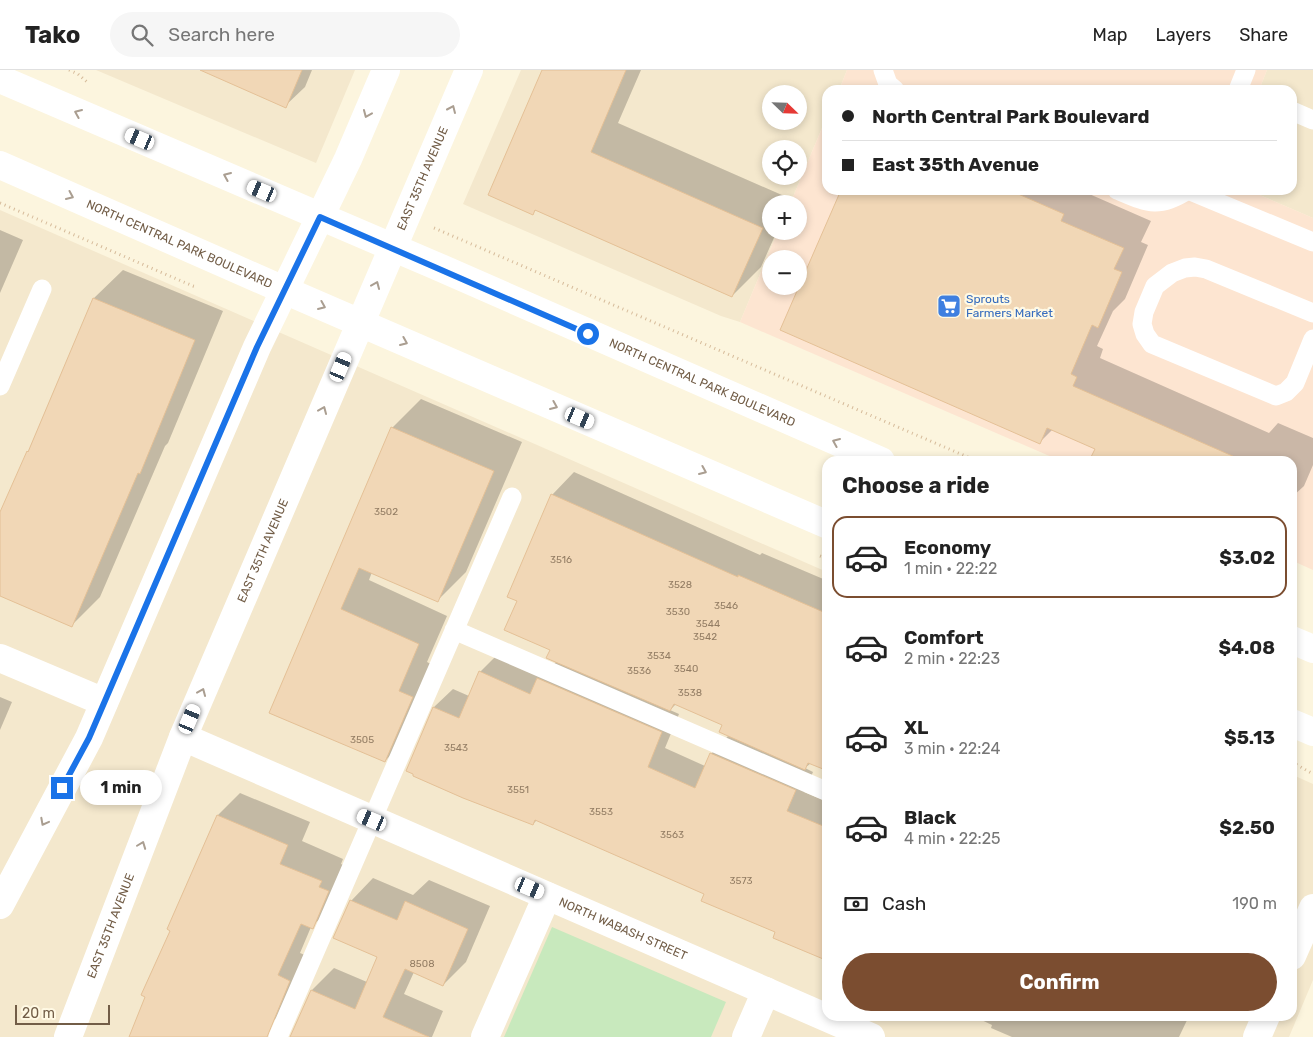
<!DOCTYPE html>
<html lang="en">
<head>
<meta charset="utf-8">
<style>
	:root { --surface:#fff; --page:#f6f6f6; --text:#222; --muted:#767676; --line:#e0e0e0; --accent:#7b4d30 }
	body { margin:0; font-family:Rubik,sans-serif; background:var(--page); color:var(--text); height:100vh; display:flex; flex-direction:column; font-size:19px; white-space:nowrap }
	* { box-sizing:border-box; margin:0 }
	p { font-size:16px; color:var(--muted) }
	.icon { flex:none; width:28px; height:28px; fill:none; stroke:currentColor; stroke-width:2; stroke-linecap:round; stroke-linejoin:round }
	.map { position:relative; flex:1; overflow:hidden }
	.details { position:absolute; left:822px; top:386px; width:475px; height:565px; display:flex; flex-direction:column; background:var(--surface); border-radius:15px; box-shadow:0 2px 8px #0003 }
	.details>* { flex:none }
	.hud { position:absolute; left:822px; top:15px; width:475px; height:110px; border-radius:15px; box-shadow:0 2px 8px #0003; display:grid; align-content:center; height:110px; padding:0 20px; background:var(--surface) }
	.needle { width:32px; rotate:113deg }
	.controls { position:absolute; left:762px; top:15px; display:grid; gap:10px }
	.controls a { display:grid; place-items:center; width:45px; height:45px; border-radius:50%; background:var(--surface); box-shadow:0 2px 8px #0003; font-size:25px }
	.scale { position:absolute; left:15px; bottom:12px; width:95px; box-sizing:border-box; padding-left:5px; border:2px solid #725d47; border-top:0; font-size:14px; line-height:18px; white-space:nowrap; color:#725d47; -webkit-text-stroke:4px #fff9e4; paint-order:stroke }
	.end { position:absolute; width:22px; height:22px; margin:-11px; border:6px solid #1a73e8; background:#fff; box-shadow:0 0 0 2px #fff }
	.from { border-radius:50% }
	.bubble { position:absolute; height:35px; border-radius:18px; background:var(--surface); box-shadow:0 2px 8px #0003; font-size:16px; font-weight:700; line-height:35px; text-align:center }
	.car { position:absolute; width:15px; height:30px; margin:-15px -8px; border-radius:6px; box-shadow:0 0 4px 1px #0007; background:linear-gradient(#fff 24%,#345 0 40%,#fff 0 76%,#345 0 86%,#fff 0) }
	.hud b { display:flex; align-items:center; gap:18px; height:48px; font-size:19px }
	.hud b+b { border-top:1px solid var(--line) }
	.hud i { width:12px; height:12px; background:var(--text) }
	ul { padding:0; list-style:none }
	li { display:flex; align-items:center; gap:15px; height:82px; margin:0 10px 8px; padding:0 10px; border:2px solid transparent; border-radius:15px }
	li div { flex:1 }
	li b { display:block; font-size:19px }
	li em { font-style:normal; font-weight:700 }
	li.active { border-color:var(--accent) }
	li>.icon { width:45px; height:45px; stroke-width:1.5 }
	h2 { padding:0 20px; font-size:22px; line-height:60px }
	.pay { display:flex; align-items:center; gap:12px; height:55px; padding:0 20px; font-size:19px }
	.pay p { margin-inline-start:auto }
	.action { display:flex; gap:10px; margin-top:auto; padding:10px 20px }
	.action a { flex:1; height:58px; border-radius:30px; background:var(--accent); color:#fff; font-size:20px; font-weight:700; line-height:58px; text-align:center }
	header { display:flex; align-items:center; gap:30px; box-sizing:border-box; height:70px; padding:0 25px; background:var(--surface); border-bottom:1px solid var(--line) }
	header strong { font-size:24px }
	nav { display:flex; gap:28px; margin-inline-start:auto; font-size:18px }
	.search { width:350px; height:45px; background:var(--page); display:flex; align-items:center; gap:12px; box-sizing:border-box; padding:0 18px; border-radius:28px; color:var(--muted); font-size:19px }
	.map>svg:first-child { display:block }
	.residential { fill:#f4e8cd; fill-rule:evenodd }
	.commercial { fill:#fde5d1; fill-rule:evenodd }
	.green { fill:#c8e9bd }
	.shadow { fill:#0003; fill-rule:evenodd }
	.building { fill:#f1d7b6; stroke:#e4c096 }
	.lines { fill:none; stroke-linecap:round; stroke-linejoin:round }
	.path { stroke:#d6bb9a; stroke-width:3; stroke-dasharray:1 4; stroke-linecap:butt }
	.lane { stroke:#fff; stroke-width:19 }
	.street { stroke:#fff; stroke-width:28 }
	.secondary { stroke:#fff; stroke-width:28 }
	.oneway { stroke:#aa9e91 }
	.route { stroke:#1a73e8; stroke-width:6 }
	.labels { text-anchor:middle; stroke-width:4.5; stroke-linejoin:round; paint-order:stroke }
	.number-label { font-size:10px; fill:#927c63 }
	.street-label { font-size:12px; fill:#725d47; stroke:#fff9e4 }
	.shop-label { font-size:12px; fill:#366cbe; stroke:#fff9e4; text-anchor:start }
</style>
</head>
<body>
<header>
<strong>Tako</strong>
<div class="search"><svg class="icon" aria-label="search" viewBox="0 0 24 24"><circle cx="10" cy="10" r="6"/><path d="M15 15l6 6"/></svg>Search here</div>
<nav><a>Map</a><a>Layers</a><a>Share</a></nav>
</header>
<div class="map">
<svg width="1313" height="967" viewBox="0 0 1313 967">
	<rect width="100%" height="100%" fill="#fcf5de"/>
	<path class="residential" d="M96,0H355L316,93Z
		M521,0H847L839,20H828L827,46L790,134H771V161H778L740,252L721,246L463,134ZM771,24H799V51H771ZM771,79H799V106H771Z
		M1267,0H1313V148L1248,120H1292V20H1259Z
		M0,140L827,502L828,946H1292L1293,705L1313,714V910L1289,967H0Z"/>
	<path class="commercial" d="M847,0H1267L1259,20H839Z
		M827,46L828,120H1248L1313,148V500L1293,491L1292,391H1061L740,252L778,161H799V134H790ZM771,189H799V216H771Z"/>
	<path class="green" d="M552,857L726,932L711,967H504Z"/>
	<path class="shadow" d="M245,0H312L305,17L285,36Z
		M543,0H641L618,53L791,129L789,134H771V161H777L761,197L732,226L536,140L533,143Z
		M842,120H1089L1087,123L1151,151L1141,172L1148,175L1125,229L1113,241L1097,276L1103,279L1100,288L1269,363L1278,353L1313,368V395L1304,416L1292,427V391H1091L1097,378L1053,359L1040,372Z
		M0,160L23,170L0,223Z
		M123,200L223,241L168,373L165,376L100,527L71,556L0,525V448L94,228Z
		M421,329L522,372L466,502L438,530L372,502L369,510L447,546L427,592L441,599L413,662L385,691L270,642L392,358Z
		M574,402L760,485L762,483L828,511V700L811,693L805,698L813,702L804,722L828,732V888L706,823L537,750L533,754L407,700L434,637L453,619L469,626L480,602L498,584L543,604L557,591L551,580L519,530L552,425ZM676,634L724,654L729,665L711,684L705,696L665,678L679,644L670,640Z
		M0,627L12,632L0,660Z
		M240,723L310,752L302,771L343,789L341,794L351,798L335,835L311,857L300,883L312,888L293,932L270,954L252,967H130L171,860L168,859L218,745Z
		M373,808L413,825L429,810L490,836L466,892L443,915L414,902L404,924L443,941L432,967H298L312,920L334,898L367,912L378,886L351,831Z
		M973,946H1189L1179,967H1012L991,958L992,955Z"/>
	<path class="building" d="M200,0H302L286,38Z
		M542,0H626L591,82L763,158L732,227L535,140L533,145L488,125Z
		M841,120H1009L1064,144L1061,151L1124,178L1114,199L1122,202L1098,258L1092,255L1071,304L1077,307L1073,316L1244,391H1089L1095,379L1047,358L1040,374L780,260Z
		M93,228L195,270L140,404L138,403L72,557L0,526V442L27,381L28,382Z
		M391,357L494,401L438,532L359,498L341,539L419,574L399,621L413,627L385,692L269,643Z
		M551,424L738,507V505L828,544V701L808,693L805,700L719,662L722,655L674,634L670,641L546,588L550,580L504,560L517,531L507,527Z
		M479,601L530,624L537,608L662,662L648,697L695,718L710,683L796,720L787,741L828,758V891L773,868L775,862L701,831L704,824L535,750L533,755L463,728L413,706V704L406,701L433,637L459,648Z
		M217,745L288,775L280,794L322,811L319,817L329,821L313,859L301,854L278,905L290,911L267,967H129L145,927L141,925L170,861L167,859Z
		M350,830L397,850L405,831L468,859L443,916L405,899L383,947L429,967H290L311,920L355,939L377,887L333,868Z"/>
	<g class="lines">
		<path class="path" d="M69,0L78,4L87,12
			M0,133L193,216L197,217
			M434,158L977,391
			M820,486L828,489
			M1292,692L1313,704"/>
		<path class="lane" d="M883,0L888,14L895,20
			M1238,20L1246,0
			M1292,41L1313,50
			M1117,120C1148,133 1158,139 1188,120
			M1188,120L1313,172
			M1313,243L1206,199L1195,197L1185,198L1172,203L1155,216L1144,242L1142,254L1145,264L1152,274L1276,326L1286,322L1295,313L1313,269
			M0,316L42,219
			M454,560L828,722
			M278,967L512,427"/>
		<g class="street">
			<path d="M0,588L104,632"/>
			<path id="s1" d="M183,667L871,967"/>
			<path d="M485,967L547,826"/>
			<path d="M746,967L766,921"/>
		</g>
		<g class="secondary">
			<path id="s2" d="M0,9L434,195L881,391"/>
			<path id="s3" d="M0,95L284,220L828,455"/>
			<path d="M1292,570L1313,579"/>
			<path d="M1292,653L1313,662"/>
			<path d="M0,835L89,668L257,277L348,89L386,0"/>
			<path d="M1292,886L1313,838"/>
			<path id="s4" d="M68,967L183,667L469,0"/>
			<path d="M1257,967L1266,946"/>
		</g>
	</g>
	<defs><path id="oneway-chevron" d="M-2-3.5L2.5 0L-2 3.5" fill="none" stroke-width="1.6" stroke-linecap="round" stroke-linejoin="round" transform="scale(1.25)"/></defs>
	<g class="oneway">
		<use href="#oneway-chevron" transform="translate(452 39) rotate(-66)"/>
		<use href="#oneway-chevron" transform="translate(78 43) rotate(-157)"/>
		<use href="#oneway-chevron" transform="translate(367 44) rotate(113)"/>
		<use href="#oneway-chevron" transform="translate(227 106) rotate(-157)"/>
		<use href="#oneway-chevron" transform="translate(70 126) rotate(24)"/>
		<use href="#oneway-chevron" transform="translate(376 215) rotate(-67)"/>
		<use href="#oneway-chevron" transform="translate(322 236) rotate(23)"/>
		<use href="#oneway-chevron" transform="translate(404 272) rotate(23)"/>
		<use href="#oneway-chevron" transform="translate(554 336) rotate(23)"/>
		<use href="#oneway-chevron" transform="translate(323 340) rotate(-67)"/>
		<use href="#oneway-chevron" transform="translate(836 372) rotate(-157)"/>
		<use href="#oneway-chevron" transform="translate(703 401) rotate(23)"/>
		<use href="#oneway-chevron" transform="translate(202 622) rotate(-67)"/>
		<use href="#oneway-chevron" transform="translate(44 752) rotate(118)"/>
		<use href="#oneway-chevron" transform="translate(142 775) rotate(-69)"/>
	</g>
	<g class="lines">
		<path class="route" d="M62,718L89,668L257,277L320,147L588,264"/>
	</g>
	<defs>
		<g id="supermarket-square" transform="scale(1.25)"><rect x="-9" y="-9" width="18" height="18" rx="4" fill="#3f7fe0" stroke="#fff9e4"/><path d="M-6-5.5h2.5l.6 2H6L4.5 2H-2.5L-4.4-4H-6ZM-1.5 3.2a1.3 1.3 0 1 0 .1 0ZM3 3.2a1.3 1.3 0 1 0 .1 0Z" fill="#fff"/></g>
	</defs>
	<g fill-rule="evenodd">
		<use href="#supermarket-square" x="949" y="236"/>
	</g>
	<g class="labels">
		<g class="number-label">
			<text x="386" y="445">3502</text>
			<text x="561" y="493">3516</text>
			<text x="680" y="518">3528</text>
			<text x="726" y="539">3546</text>
			<text x="678" y="545">3530</text>
			<text x="708" y="557">3544</text>
			<text x="705" y="570">3542</text>
			<text x="659" y="589">3534</text>
			<text x="686" y="602">3540</text>
			<text x="639" y="604">3536</text>
			<text x="690" y="626">3538</text>
			<text x="362" y="673">3505</text>
			<text x="456" y="681">3543</text>
			<text x="518" y="723">3551</text>
			<text x="601" y="745">3553</text>
			<text x="672" y="768">3563</text>
			<text x="741" y="814">3573</text>
			<text x="422" y="897">8508</text>
		</g>
		<g class="street-label">
			<text dy="4" stroke="none"><textPath href="#s4" startOffset="929">EAST 35TH AVENUE</textPath></text>
			<text dy="4" stroke="none"><textPath href="#s3" startOffset="196">NORTH CENTRAL PARK BOULEVARD</textPath></text>
			<text dy="4" stroke="none"><textPath href="#s2" startOffset="765">NORTH CENTRAL PARK BOULEVARD</textPath></text>
			<text dy="4" stroke="none"><textPath href="#s4" startOffset="524">EAST 35TH AVENUE</textPath></text>
			<text dy="4" stroke="none"><textPath href="#s4" startOffset="119">EAST 35TH AVENUE</textPath></text>
			<text dy="4" stroke="none"><textPath href="#s1" startOffset="480">NORTH WABASH STREET</textPath></text>
		</g>
		<g class="shop-label">
			<text x="966" y="233">Sprouts<tspan x="966" dy="14">Farmers Market</tspan></text>
		</g>
	</g>
</svg>
<div class="controls">
<a><svg class="needle" viewBox="-14 -14 28 28"><path d="M0-13l5 13h-10z" fill="#e53935"/><path d="M0 13l5-13h-10z" fill="#767676"/></svg></a>
<a><svg class="icon" aria-label="locate" viewBox="0 0 24 24"><circle cx="12" cy="12" r="6"/><path d="M12 2v4M12 18v4M2 12h4M18 12h4"/></svg></a>
<a>+</a>
<a>−</a>
</div>
<div class="scale">20 m</div>
<i class="end from" style="left:588px;top:264px"></i>
<i class="end" style="left:62px;top:718px"></i>
<div class="bubble" style="left:80px;top:700px;width:82px">1 min</div>
<i class="car" style="left:140px;top:69px;rotate:293deg"></i>
<i class="car" style="left:262px;top:121px;rotate:293deg"></i>
<i class="car" style="left:341px;top:297px;rotate:23deg"></i>
<i class="car" style="left:580px;top:348px;rotate:113deg"></i>
<i class="car" style="left:190px;top:649px;rotate:23deg"></i>
<i class="car" style="left:372px;top:750px;rotate:293deg"></i>
<i class="car" style="left:530px;top:818px;rotate:113deg"></i>
<div class="hud">
<b><i class="from"></i>North Central Park Boulevard</b>
<b><i></i>East 35th Avenue</b>
</div>
<section class="details">
<h2>Choose a ride</h2>
<ul>
<li class="active"><svg class="icon" aria-label="car" viewBox="0 0 24 24"><path d="M5 17H2v-5l4-1 3-4h7l3 4 3 1v5h-3M9 17h6M6 11h13"/><circle cx="7" cy="17" r="2"/><circle cx="17" cy="17" r="2"/></svg><div><b>Economy</b><p>1 min · 22:22</p></div><em>$3.02</em></li>
<li><svg class="icon" aria-label="car" viewBox="0 0 24 24"><path d="M5 17H2v-5l4-1 3-4h7l3 4 3 1v5h-3M9 17h6M6 11h13"/><circle cx="7" cy="17" r="2"/><circle cx="17" cy="17" r="2"/></svg><div><b>Comfort</b><p>2 min · 22:23</p></div><em>$4.08</em></li>
<li><svg class="icon" aria-label="car" viewBox="0 0 24 24"><path d="M5 17H2v-5l4-1 3-4h7l3 4 3 1v5h-3M9 17h6M6 11h13"/><circle cx="7" cy="17" r="2"/><circle cx="17" cy="17" r="2"/></svg><div><b>XL</b><p>3 min · 22:24</p></div><em>$5.13</em></li>
<li><svg class="icon" aria-label="car" viewBox="0 0 24 24"><path d="M5 17H2v-5l4-1 3-4h7l3 4 3 1v5h-3M9 17h6M6 11h13"/><circle cx="7" cy="17" r="2"/><circle cx="17" cy="17" r="2"/></svg><div><b>Black</b><p>4 min · 22:25</p></div><em>$2.50</em></li>
</ul>
<div class="pay"><svg class="icon" aria-label="cash" viewBox="0 0 24 24"><path d="M3 7h18v10H3z"/><circle cx="12" cy="12" r="2"/></svg>Cash<p>190 m</p></div>
<div class="action"><a>Confirm</a></div>
</section>
</div>
</body>
</html>
